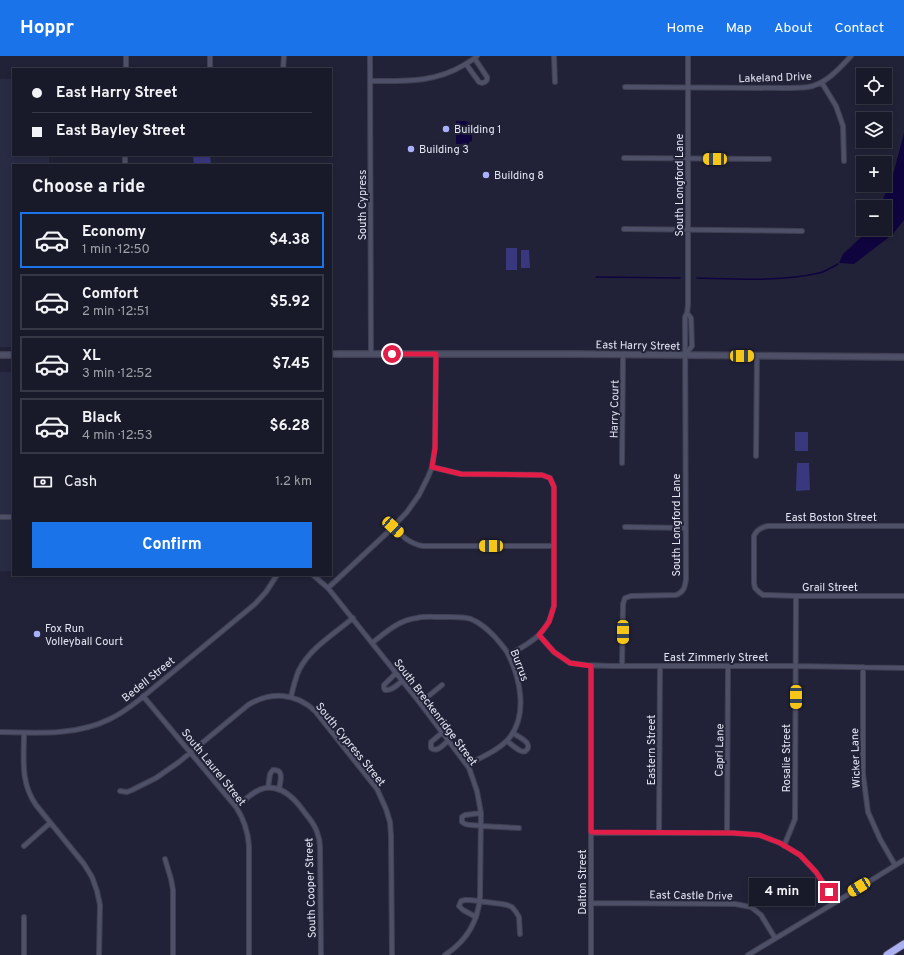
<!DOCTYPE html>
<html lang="en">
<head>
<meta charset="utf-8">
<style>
	:root { --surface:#191a29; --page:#262735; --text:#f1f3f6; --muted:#9fa1a8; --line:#373846; --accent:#1a73e8 }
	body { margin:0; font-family:Overpass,sans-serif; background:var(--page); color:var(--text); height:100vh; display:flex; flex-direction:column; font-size:15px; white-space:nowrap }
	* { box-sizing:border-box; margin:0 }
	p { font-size:13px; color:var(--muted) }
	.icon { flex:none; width:22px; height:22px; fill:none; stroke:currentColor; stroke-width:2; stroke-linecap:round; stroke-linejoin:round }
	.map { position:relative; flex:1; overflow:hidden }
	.side { position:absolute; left:12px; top:108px; width:320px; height:412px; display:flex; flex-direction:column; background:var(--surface); border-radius:0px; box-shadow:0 2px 6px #0003,0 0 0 1px var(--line) }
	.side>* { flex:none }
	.hud { position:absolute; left:12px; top:12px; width:320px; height:88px; border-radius:0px; box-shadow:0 2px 6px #0003,0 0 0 1px var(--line); display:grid; align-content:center; height:88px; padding:0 20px; background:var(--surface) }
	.fabs { position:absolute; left:856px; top:12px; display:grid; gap:8px }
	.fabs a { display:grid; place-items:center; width:36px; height:36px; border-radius:0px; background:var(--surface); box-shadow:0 2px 6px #0003,0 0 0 1px var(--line); font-size:20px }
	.end { position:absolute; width:18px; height:18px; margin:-9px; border:5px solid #e11d48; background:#fff; box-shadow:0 0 0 2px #fff }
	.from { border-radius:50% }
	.bubble { position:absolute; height:28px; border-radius:0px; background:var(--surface); box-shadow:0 2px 6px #0003,0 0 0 1px var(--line); font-size:13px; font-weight:700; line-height:28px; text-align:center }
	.car { position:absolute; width:12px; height:24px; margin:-12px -6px; border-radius:5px; box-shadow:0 0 3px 1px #0007; background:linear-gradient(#f5c518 24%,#345 0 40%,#f5c518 0 76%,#345 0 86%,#f5c518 0) }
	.hud b { display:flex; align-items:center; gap:14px; height:38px; font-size:15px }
	.hud b+b { border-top:1px solid var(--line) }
	.hud i { width:10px; height:10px; background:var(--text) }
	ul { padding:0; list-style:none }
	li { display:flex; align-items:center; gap:12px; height:56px; margin:0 8px 6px; padding:0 12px; border:2px solid var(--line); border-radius:0px }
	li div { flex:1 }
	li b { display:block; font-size:15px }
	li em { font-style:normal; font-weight:700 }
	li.active { border-color:var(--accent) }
	li>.icon { width:36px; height:36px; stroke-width:1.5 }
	h2 { padding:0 20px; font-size:18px; line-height:48px }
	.pay { display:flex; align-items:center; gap:10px; height:44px; padding:0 20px; font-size:15px }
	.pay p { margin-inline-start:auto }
	.cta { display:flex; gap:8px; margin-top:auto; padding:8px 20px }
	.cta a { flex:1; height:46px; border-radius:0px; background:var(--accent); color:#fff; font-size:16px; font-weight:700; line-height:46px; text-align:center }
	header { display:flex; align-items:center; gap:24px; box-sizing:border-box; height:56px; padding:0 20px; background:var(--accent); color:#fff }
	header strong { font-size:19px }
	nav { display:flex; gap:22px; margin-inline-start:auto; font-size:14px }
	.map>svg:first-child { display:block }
	.built { fill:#292b45 }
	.green { fill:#39387f }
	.water { fill:#0f043e }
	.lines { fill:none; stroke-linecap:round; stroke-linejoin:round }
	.stream { stroke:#0f043e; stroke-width:1.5 }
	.minor-casing { stroke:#3f3f51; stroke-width:6 }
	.secondary-casing { stroke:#3f3f51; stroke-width:8 }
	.motorway-casing { stroke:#3f3f51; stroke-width:9 }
	.minor { stroke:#4d5067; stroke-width:4 }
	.secondary { stroke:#4d5067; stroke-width:5.5 }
	.motorway { stroke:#abb1f0; stroke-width:7 }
	.route { stroke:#e11d48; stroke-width:5 }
	.poi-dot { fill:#a9b0fc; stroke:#212237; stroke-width:1.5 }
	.labels { text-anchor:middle; stroke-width:4; stroke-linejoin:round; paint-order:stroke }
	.street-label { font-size:11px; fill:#e3e5f3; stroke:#212237 }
	.poi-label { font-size:11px; fill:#e3e5f3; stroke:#212237; text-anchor:start }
</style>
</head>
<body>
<header>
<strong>Hoppr</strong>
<nav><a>Home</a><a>Map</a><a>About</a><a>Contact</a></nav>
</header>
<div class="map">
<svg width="904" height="899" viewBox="0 0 904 899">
	<rect width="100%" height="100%" fill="#212237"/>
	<path class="built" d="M0,23H13V99H49V109H13V291H0Z
		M0,316H13V515H0Z"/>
	<path class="green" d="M193,99H210L211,108L194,109Z
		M506,192H517V214H506Z
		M521,194H529L530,212H521Z
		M795,376H808V395H795Z
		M797,407H809L810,434L796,435Z"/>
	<path class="water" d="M456,65H466L472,68V85L469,86V88L467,90H464L463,88H456Z
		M904,77V164L893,178L854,208L839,207L843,198L870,173H885V151H880L894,115Z"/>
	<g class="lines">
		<path class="stream" d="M596,221L680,222
			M697,222C737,223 780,226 819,217C825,216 832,211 838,208"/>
		<g class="minor-casing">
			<path id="minor" d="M370,0L371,298
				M554,0L555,26
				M466,8L479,26L482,27L485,26L487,24V21L475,3
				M126,13V0
				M210,13V0
				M283,13L284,0
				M370,25C404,25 434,27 464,9C469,6 473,4 477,0
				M822,27L836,50L843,70L844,105
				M625,31L782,32C791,32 800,32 808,31C826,28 839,13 851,0
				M125,99V109
				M624,102L769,103
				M624,173L802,175
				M685,299L692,290L691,262L687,257
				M756,400L757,299
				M622,407L623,299
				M432,411L461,418L542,419L550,422L554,431V550C552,555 551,561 549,565C541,582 524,590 509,599
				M0,461H13
				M904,470H768C762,471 757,473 754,480V527L755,532L759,536L763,539H768L796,540H904
				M393,471C402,480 410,488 423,490H554
				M625,471L685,472
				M313,519L328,532L420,647L469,712L477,735L481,757L480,841C478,866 465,886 445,899
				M328,532L388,476L407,456L419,439L428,421L432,411L435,392L436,298
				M539,579L554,596L570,607L586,609L611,610H796L904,612
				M372,587C386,576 399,564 417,562C424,560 433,561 441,561C450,561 462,560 471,563C481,567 488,574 495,581C499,586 505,592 508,598C520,622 528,658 510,681C500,694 481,701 467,709
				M591,610V899
				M622,610L623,548L625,542L631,540L676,539C684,536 685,531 686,523L685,261L687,257L688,249V0
				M863,611V718L868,756L880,783L895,809
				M396,617L384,629V632L385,634C392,635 397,629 402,625
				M143,640L236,751C244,763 248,776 249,790V899
				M291,641C293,632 295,623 299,614C310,592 334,578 353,562
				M420,647L442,629
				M0,676C37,677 76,680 110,663C121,658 130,651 139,644L255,548L266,536L277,519
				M443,676L431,686V692C437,697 443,689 449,684
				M24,677C24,703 20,726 36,749L84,808L92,821L97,835L100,849L99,899
				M507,685C511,688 516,693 521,695C526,697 530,692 527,687C524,683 517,680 513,677
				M268,732L270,718L273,714C285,713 280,726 279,734
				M120,735L127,736L132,734L156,722L179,706L248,649C271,635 296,637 315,655L377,733L386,753L390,766L391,779L392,899
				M236,751C245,744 254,734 265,732C283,729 296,744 305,757C310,763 315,769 317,776C319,781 320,786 320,791L321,899
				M481,757L465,759L462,761V766C467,771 475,768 481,770L519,772
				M591,777H733L759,779L780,787L800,799L816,816L836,846
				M659,777L660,611
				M727,777L728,611
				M24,790L50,767
				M784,790L795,763L796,540
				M165,803L171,823L173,834V899
				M591,847L735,848L751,851L761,859L775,882
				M24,861V899
				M476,861L463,854L459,850L461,845L465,844H470L502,848L507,849L512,851L516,856L519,861L520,878
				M748,899L836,846L904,804"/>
		</g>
		<g class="secondary-casing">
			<path id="secondary" d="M331,298H572L904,301
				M0,299H13"/>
		</g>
		<g class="motorway-casing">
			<path id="motorway" d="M887,899L904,888"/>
		</g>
		<use href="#minor" class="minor"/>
		<use href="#secondary" class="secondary"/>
		<use href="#motorway" class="motorway"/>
	</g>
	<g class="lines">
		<path class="route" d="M392,298H436L435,392L432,411L461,418L542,419L550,422L554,431V550L549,566L539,579L554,596L570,607L591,610V776L733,777L759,779L780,787L800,799L816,816L829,836"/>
	</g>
	<g class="poi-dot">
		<circle cx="446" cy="73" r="4"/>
		<circle cx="411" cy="93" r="4"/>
		<circle cx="486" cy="119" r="4"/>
		<circle cx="37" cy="578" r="4"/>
	</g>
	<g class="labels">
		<g class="street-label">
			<text transform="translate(775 21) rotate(-2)" y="4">Lakeland Drive</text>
			<text transform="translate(679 129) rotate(-90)" y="4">South Longford Lane</text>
			<text transform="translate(362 149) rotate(-90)" y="4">South Cypress</text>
			<text transform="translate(638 289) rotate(1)" y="4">East Harry Street</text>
			<text transform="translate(614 353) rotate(-89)" y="4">Harry Court</text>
			<text x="831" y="465">East Boston Street</text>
			<text transform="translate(676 469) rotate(-90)" y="4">South Longford Lane</text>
			<text x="830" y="535">Grail Street</text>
			<text x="716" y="605">East Zimmerly Street</text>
			<text transform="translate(520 609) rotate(69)" y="4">Burrus</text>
			<text transform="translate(148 623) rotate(-39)" y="4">Bedell Street</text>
			<text transform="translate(436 656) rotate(53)" y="4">South Breckenridge Street</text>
			<text transform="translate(351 688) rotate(51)" y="4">South Cypress Street</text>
			<text transform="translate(651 694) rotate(-90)" y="4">Eastern Street</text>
			<text transform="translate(719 694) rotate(-89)" y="4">Capri Lane</text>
			<text transform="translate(786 702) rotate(-90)" y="4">Rosalie Street</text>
			<text transform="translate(855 702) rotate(-92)" y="4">Wicker Lane</text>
			<text transform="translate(214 711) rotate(51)" y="4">South Laurel Street</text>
			<text transform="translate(582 826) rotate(-90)" y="4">Dalton Street</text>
			<text transform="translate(310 832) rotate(-92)" y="4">South Cooper Street</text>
			<text transform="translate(691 839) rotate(1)" y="4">East Castle Drive</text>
		</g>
		<g class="poi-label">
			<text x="454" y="77">Building 1</text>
			<text x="419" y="97">Building 3</text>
			<text x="494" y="123">Building 8</text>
			<text x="45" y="576">Fox Run<tspan x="45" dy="13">Volleyball Court</tspan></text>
		</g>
	</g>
</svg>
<div class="fabs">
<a><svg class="icon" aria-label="locate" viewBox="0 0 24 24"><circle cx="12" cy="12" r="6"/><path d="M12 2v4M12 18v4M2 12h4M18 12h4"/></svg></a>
<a><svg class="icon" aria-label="layers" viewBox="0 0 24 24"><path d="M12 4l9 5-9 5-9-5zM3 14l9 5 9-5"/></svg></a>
<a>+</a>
<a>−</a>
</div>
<i class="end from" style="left:392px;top:298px"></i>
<i class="end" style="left:829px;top:836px"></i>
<div class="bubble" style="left:749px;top:822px;width:66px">4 min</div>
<i class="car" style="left:715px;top:103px;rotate:271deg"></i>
<i class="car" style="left:742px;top:300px;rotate:90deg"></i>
<i class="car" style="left:393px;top:471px;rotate:132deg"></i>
<i class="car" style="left:491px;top:490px;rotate:270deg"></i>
<i class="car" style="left:623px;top:576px;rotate:180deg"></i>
<i class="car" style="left:796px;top:641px;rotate:180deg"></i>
<i class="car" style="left:859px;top:831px;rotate:238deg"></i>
<div class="hud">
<b><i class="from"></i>East Harry Street</b>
<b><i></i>East Bayley Street</b>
</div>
<section class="side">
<h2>Choose a ride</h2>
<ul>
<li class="active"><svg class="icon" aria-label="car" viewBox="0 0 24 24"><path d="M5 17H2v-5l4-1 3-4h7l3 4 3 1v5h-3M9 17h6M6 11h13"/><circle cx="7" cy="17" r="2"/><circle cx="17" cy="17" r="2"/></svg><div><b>Economy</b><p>1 min · 12:50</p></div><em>$4.38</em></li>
<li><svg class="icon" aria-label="car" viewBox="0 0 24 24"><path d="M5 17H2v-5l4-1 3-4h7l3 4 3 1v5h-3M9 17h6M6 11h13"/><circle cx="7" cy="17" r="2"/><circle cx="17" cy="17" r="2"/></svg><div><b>Comfort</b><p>2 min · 12:51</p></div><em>$5.92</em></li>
<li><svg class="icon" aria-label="car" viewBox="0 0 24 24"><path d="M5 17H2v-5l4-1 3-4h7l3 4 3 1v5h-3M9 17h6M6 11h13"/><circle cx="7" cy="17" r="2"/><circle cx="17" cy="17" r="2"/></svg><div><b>XL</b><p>3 min · 12:52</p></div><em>$7.45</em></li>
<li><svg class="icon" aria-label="car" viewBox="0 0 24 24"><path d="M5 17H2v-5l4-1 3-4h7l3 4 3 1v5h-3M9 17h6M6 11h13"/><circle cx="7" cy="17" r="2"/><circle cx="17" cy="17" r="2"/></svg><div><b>Black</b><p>4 min · 12:53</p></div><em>$6.28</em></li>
</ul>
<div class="pay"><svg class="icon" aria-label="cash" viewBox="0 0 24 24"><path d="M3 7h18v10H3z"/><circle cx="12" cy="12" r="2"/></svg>Cash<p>1.2 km</p></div>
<div class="cta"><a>Confirm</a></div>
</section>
</div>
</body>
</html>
